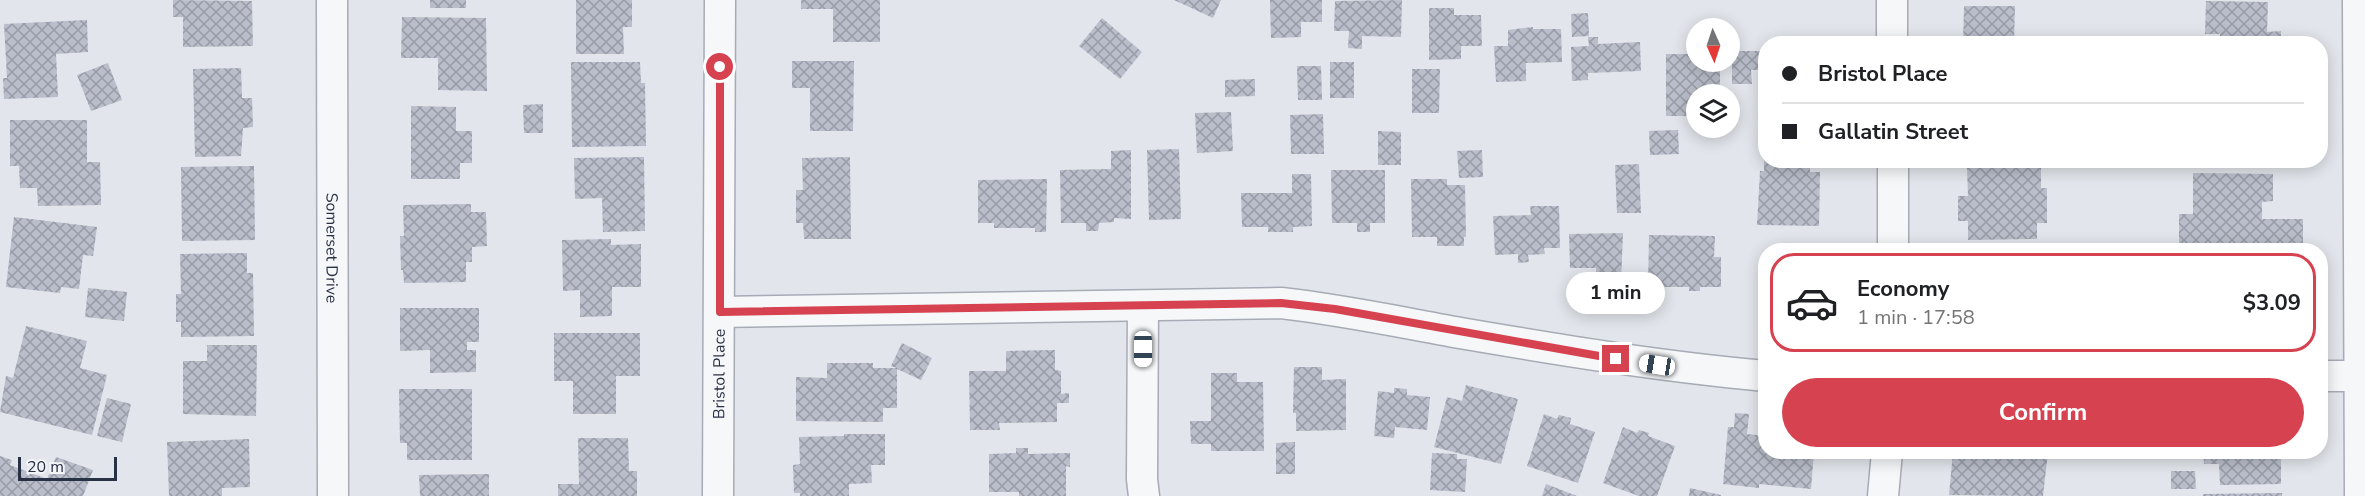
<!DOCTYPE html>
<html lang="en">
<head>
<meta charset="utf-8">
<style>
	:root { --surface:#fff; --page:#f6f6f6; --text:#202124; --muted:#757577; --line:#e0e0e0; --accent:#d6424f }
	body { margin:0; font-family:"Nunito Sans",sans-serif; background:var(--page); color:var(--text); height:100vh; display:flex; flex-direction:column; font-size:22px; white-space:nowrap }
	* { box-sizing:border-box; margin:0 }
	p { font-size:20px; color:var(--muted) }
	.icon { flex:none; width:33px; height:33px; fill:none; stroke:currentColor; stroke-width:2; stroke-linecap:round; stroke-linejoin:round }
	.map { position:relative; flex:1; overflow:hidden }
	.details { position:absolute; left:1758px; top:243px; width:570px; height:216px; display:flex; flex-direction:column; background:var(--surface); border-radius:24px; box-shadow:0 3px 15px #0003 }
	.details>* { flex:none }
	.hud { position:absolute; left:1758px; top:36px; width:570px; height:132px; border-radius:24px; box-shadow:0 3px 15px #0003; display:grid; align-content:center; height:132px; padding:0 24px; background:var(--surface) }
	.needle { width:39px; rotate:177deg }
	.controls { position:absolute; left:1686px; top:18px; display:grid; gap:12px }
	.controls a { display:grid; place-items:center; width:54px; height:54px; border-radius:50%; background:var(--surface); box-shadow:0 3px 15px #0003; font-size:30px }
	.scale { position:absolute; left:18px; bottom:15px; width:99px; box-sizing:border-box; padding-left:6px; border:3px solid #293145; border-top:0; font-size:16px; line-height:21px; white-space:nowrap; color:#293145; -webkit-text-stroke:4px #f2f4f8; paint-order:stroke }
	.end { position:absolute; width:27px; height:27px; margin:-14px; border:8px solid #d6424f; background:#fff; box-shadow:0 0 0 3px #fff }
	.from { border-radius:50% }
	.bubble { position:absolute; height:42px; border-radius:21px; background:var(--surface); box-shadow:0 3px 15px #0003; font-size:20px; font-weight:700; line-height:42px; text-align:center }
	.car { position:absolute; width:18px; height:36px; margin:-18px -9px; border-radius:8px; box-shadow:0 0 4px 2px #0007; background:linear-gradient(#fff 24%,#345 0 40%,#fff 0 76%,#345 0 86%,#fff 0) }
	.hud b { display:flex; align-items:center; gap:21px; height:57px; font-size:22px }
	.hud b+b { border-top:2px solid var(--line) }
	.hud i { width:15px; height:15px; background:var(--text) }
	ul { padding:10px 0 0; list-style:none }
	li { display:flex; align-items:center; gap:18px; height:99px; margin:0 12px 9px; padding:0 12px; border:3px solid transparent; border-radius:24px }
	li div { flex:1 }
	li b { display:block; font-size:22px }
	li em { font-style:normal; font-weight:700 }
	li.active { border-color:var(--accent) }
	li>.icon { width:54px; height:54px; stroke-width:1.5 }
	.cta { display:flex; gap:12px; margin-top:auto; padding:12px 24px }
	.cta a { flex:1; height:69px; border-radius:36px; background:var(--accent); color:#fff; font-size:24px; font-weight:700; line-height:69px; text-align:center }
	.map>svg:first-child { display:block }
	.building { fill:url(#building-cross-hatch) }
	.lines { fill:none; stroke-linecap:round; stroke-linejoin:round }
	.minor-casing { stroke:#a7abb6; stroke-width:33 }
	.minor { stroke:#f5f7f9; stroke-width:30 }
	.route { stroke:#d6424f; stroke-width:8 }
	.labels { text-anchor:middle; stroke-width:4.5; stroke-linejoin:round; paint-order:stroke }
	.street-label { font-size:16px; fill:#293145; stroke:#f2f4f8 }
</style>
</head>
<body>
<div class="map">
<svg width="2365" height="496" viewBox="0 0 2365 496">
	<defs>
		<pattern id="building-cross-hatch" width="8" height="8" patternUnits="userSpaceOnUse" patternTransform="scale(1.5)"><rect width="8" height="8" fill="#b9beca"/><path d="M0 0l8 8M0 8l8-8" fill="none" stroke="#969ba6"/></pattern>
	</defs>
	<rect width="100%" height="100%" fill="#e2e5eb"/>
	<path class="building" d="M173,0L252,1L253,46L183,47V17H173Z
		M430,0H466V8H430Z
		M576,0H632V27H623L624,54H576Z
		M801,0H880V42H833V9H801Z
		M1174,0H1221L1213,18Z
		M1270,0H1322V22H1301V37L1271,38Z
		M1402,0L1401,37L1362,36V49L1348,48L1349,31H1334L1335,1Z
		M2206,1L2268,2L2267,32L2281,31V44H2224V38H2220V34H2205Z
		M1964,6H2015L2014,44H1963Z
		M1429,8H1454V15H1481L1482,46H1461V59L1429,60Z
		M1588,13L1589,36L1572,37L1571,14Z
		M402,17L486,18L487,91L438,90V58H401Z
		M1102,18L1142,52L1120,79L1079,46Z
		M87,20L88,52L56,54L58,97L4,99L3,78H7L4,24Z
		M1533,27V29H1561L1562,62L1526,63V81L1496,82L1494,46H1508V30Z
		M1588,37H1598V44L1640,42L1641,71L1588,73V80L1572,81L1571,47L1589,46Z
		M1732,51H1766L1764,70H1751L1752,84H1732Z
		M1666,54H1696V62H1720V94H1696V116H1666Z
		M792,61H854L853,131H810V88H792Z
		M571,62H640L641,83H645L646,146L572,147Z
		M1330,62H1354V98H1330Z
		M108,63L122,100L91,111L77,75Z
		M1297,66H1321L1322,100H1298Z
		M241,68L242,98H252L253,127L243,128L241,156L195,157L193,69Z
		M1412,69H1440L1439,113H1412Z
		M1255,79V96L1225,97V80Z
		M543,104V133H524L523,105Z
		M411,106L456,107V131H472V163H460V179H411Z
		M1231,112L1233,151L1197,153L1195,113Z
		M1323,114L1324,154H1291L1290,115Z
		M10,120H87V162H100L101,205L38,206L37,188H20L19,166H10Z
		M1678,130L1679,154L1650,155L1649,131Z
		M1378,131L1401,132V165H1378Z
		M1179,149L1181,219L1149,220L1147,150Z
		M1131,150V219L1114,218V222L1099,223L1098,231H1086V223H1061L1060,170L1111,169V151Z
		M1482,150L1483,177L1459,178L1457,151Z
		M644,157L645,231L603,232L602,198L575,199L574,158Z
		M850,157L851,239H804L803,223H796V190H803L802,158Z
		M1764,160H1810V172H1820L1819,226L1757,225L1760,171H1764Z
		M2173,160H2212V167H2173Z
		M1639,164L1641,213H1617L1615,165Z
		M254,166L255,240L182,241L181,167Z
		M2041,167V188H2047V223H2037V239L1968,240V221H1958V196H1968L1967,168Z
		M1331,170H1385V223H1370V232H1357V223H1332Z
		M2193,173L2273,174V201L2262,202V219H2303V250H2256V243H2179V214H2193Z
		M1292,174H1311L1312,226L1293,227V232H1268V227H1242L1241,193H1292Z
		M1047,179L1046,232H1035V228H994V223H978V180Z
		M1411,179H1447V185H1465L1466,237H1464V246H1437V237H1412Z
		M471,204V212H486L487,246L472,247V262H466V282L404,283L403,270H401L400,236H404L403,205Z
		M1530,206H1559L1560,248H1544L1545,254L1528,255L1529,262L1518,263V254L1495,255L1493,216L1531,215Z
		M14,217L97,227L93,256L83,255L79,289L61,287L60,293L6,287Z
		M1623,233L1621,284L1596,285V268H1570L1569,234Z
		M1649,235L1715,236L1714,257H1721V287H1700V291H1689V287H1648Z
		M611,239V245L641,244V287H612V316L580,317V290L563,291L562,240Z
		M247,253V273H253L254,336L181,337V322H176V294H181L180,254Z
		M88,288L127,292L124,321L85,317Z
		M400,308H479V342H467V350H476V372L430,373V350L400,351Z
		M26,326L87,341L80,368L107,375L92,435L0,412L6,376L13,378Z
		M554,333H640V376H616V414H573V381H554Z
		M902,343L932,358L921,380L897,369V408H883V422L796,421V377L827,378V363H873V368H897L891,366Z
		M207,345H257L256,416L183,414V361H207Z
		M1055,350V370L1061,371V394L1069,393V403H1057V422L999,423L1000,430H970L969,371H1006V351Z
		M1294,367H1322V380L1346,379V430L1296,431V413H1293Z
		M1211,373H1237V382H1263L1264,451H1211V444H1191L1190,421H1211Z
		M1466,385L1518,399L1501,464L1434,447L1447,397L1462,401Z
		M1394,388L1407,389V395L1430,397L1427,430L1395,427L1394,438L1374,436L1378,391L1394,393Z
		M399,389H472V460H407V443H400Z
		M107,398L131,404L122,442L97,436Z
		M1735,413L1749,414L1747,434L1766,436V452H1814L1811,489L1759,484V488L1723,484L1728,427H1734Z
		M1544,414L1557,419L1559,415L1571,418L1570,424L1595,432L1578,483L1527,466Z
		M1623,427L1637,433L1639,430L1649,433L1648,436L1675,446L1657,496H1639L1603,483Z
		M844,434H885V465H871L872,483L849,484V496H800V493H794L793,465L800,464L799,437L844,436Z
		M578,438H628L629,471H637V496H558V484H579Z
		M249,439L250,487L222,488V496H169L167,442Z
		M1295,442V474H1276V443Z
		M1016,448H1028V454L1070,453V467L1066,466V496H1019V492H989V454L1016,453Z
		M1953,452H2048L2043,496L1949,495Z
		M2203,452H2281V484L2220,485L2219,464H2204Z
		M1432,453L1457,454V459H1467L1465,492L1430,490Z
		M0,456L12,460L10,465L47,479L56,457L93,470L83,496H0Z
		M2171,471H2195L2196,489H2171Z
		M489,474V496H420L419,475Z
		M1546,484L1577,496H1542Z
		M1690,488L1721,495V496H1689Z
		M2282,493V496H2203V494Z"/>
	<g class="lines">
		<g class="minor-casing">
			<g id="minor">
				<path id="s1" d="M332,0L333,496"/>
				<path d="M1892,0V44"/>
				<path d="M2358,0L2360,496"/>
				<path d="M1893,160V250"/>
				<path d="M1143,306L1142,479L1144,496"/>
				<path d="M720,312L1281,303C1344,310 1404,323 1466,334C1566,351 1665,367 1766,376"/>
				<path d="M2320,376H2365"/>
				<path id="s2" d="M718,496L720,0"/>
				<path d="M1883,496L1887,452"/>
			</g>
		</g>
		<use href="#minor" class="minor"/>
	</g>
	<g class="lines">
		<path class="route" d="M720,67V312L1281,303L1335,309L1616,359"/>
	</g>
	<g class="labels">
		<g class="street-label">
			<text dy="6" stroke="none"><textPath href="#s1" startOffset="248">Somerset Drive</textPath></text>
			<text dy="6" stroke="none"><textPath href="#s2" startOffset="122">Bristol Place</textPath></text>
		</g>
	</g>
</svg>
<div class="controls">
<a><svg class="needle" viewBox="-14 -14 28 28"><path d="M0-13l5 13h-10z" fill="#e53935"/><path d="M0 13l5-13h-10z" fill="#757577"/></svg></a>
<a><svg class="icon" aria-label="layers" viewBox="0 0 24 24"><path d="M12 4l9 5-9 5-9-5zM3 14l9 5 9-5"/></svg></a>
</div>
<div class="scale">20 m</div>
<i class="end from" style="left:720px;top:67px"></i>
<i class="end" style="left:1616px;top:359px"></i>
<div class="bubble" style="left:1566px;top:272px;width:99px">1 min</div>
<i class="car" style="left:1143px;top:349px;rotate:180deg"></i>
<i class="car" style="left:1657px;top:365px;rotate:279deg"></i>
<div class="hud">
<b><i class="from"></i>Bristol Place</b>
<b><i></i>Gallatin Street</b>
</div>
<section class="details">
<ul>
<li class="active"><svg class="icon" aria-label="car" viewBox="0 0 24 24"><path d="M5 17H2v-5l4-1 3-4h7l3 4 3 1v5h-3M9 17h6M6 11h13"/><circle cx="7" cy="17" r="2"/><circle cx="17" cy="17" r="2"/></svg><div><b>Economy</b><p>1 min · 17:58</p></div><em>$3.09</em></li>
</ul>
<div class="cta"><a>Confirm</a></div>
</section>
</div>
</body>
</html>
